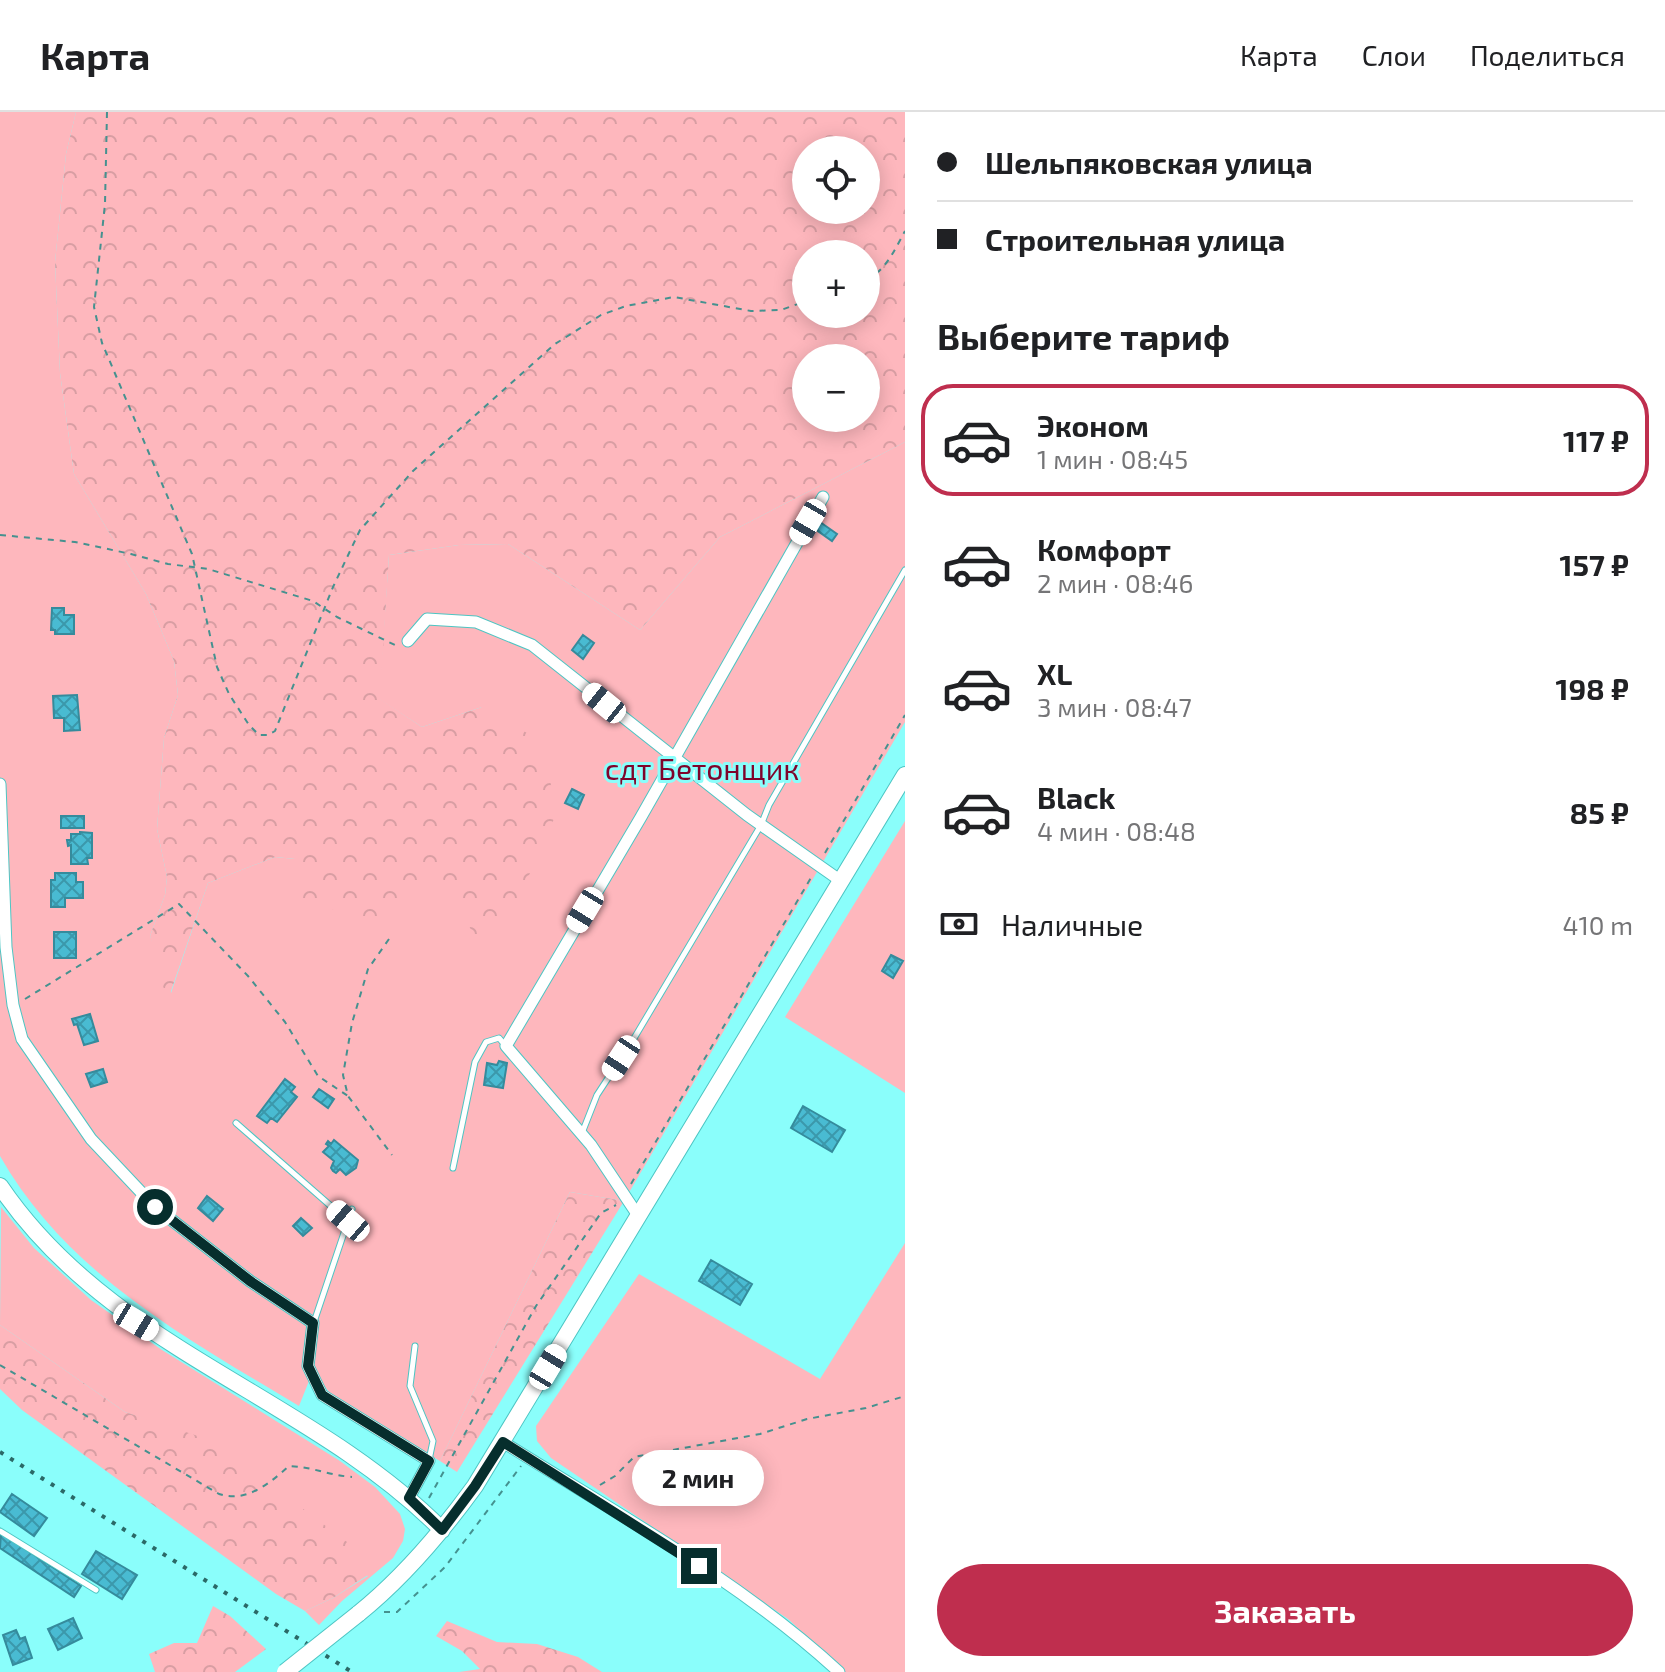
<!DOCTYPE html>
<html lang="ru">
<head>
<meta charset="utf-8">
<style>
	:root { --surface:#fff; --page:#f6f6f6; --text:#202124; --muted:#757577; --line:#e0e0e0; --accent:#bf2e4e }
	body { margin:0; font-family:"Exo 2",sans-serif; background:var(--page); color:var(--text); height:100vh; display:flex; flex-direction:column; font-size:30px; white-space:nowrap }
	* { box-sizing:border-box; margin:0 }
	p { font-size:26px; color:var(--muted) }
	.icon { flex:none; width:44px; height:44px; fill:none; stroke:currentColor; stroke-width:2; stroke-linecap:round; stroke-linejoin:round }
	.map { position:relative; flex:1; overflow:hidden }
	.panel { display:flex; flex-direction:column; background:var(--surface); width:760px }
	.panel>* { flex:none }
	.guide { display:grid; align-content:center; height:176px; padding:0 32px; background:var(--surface) }
	.fabs { position:absolute; left:792px; top:24px; display:grid; gap:16px }
	.fabs a { display:grid; place-items:center; width:88px; height:88px; border-radius:50%; background:var(--surface); box-shadow:0 4px 20px #0003; font-size:40px }
	.end { position:absolute; width:36px; height:36px; margin:-18px; border:10px solid #062e2d; background:#fff; box-shadow:0 0 0 4px #fff }
	.from { border-radius:50% }
	.bubble { position:absolute; height:56px; border-radius:28px; background:var(--surface); box-shadow:0 4px 20px #0003; font-size:26px; font-weight:700; line-height:56px; text-align:center }
	.car { position:absolute; width:24px; height:48px; margin:-24px -12px; border-radius:10px; box-shadow:0 0 6px 2px #0007; background:linear-gradient(#fff 24%,#345 0 40%,#fff 0 76%,#345 0 86%,#fff 0) }
	.guide b { display:flex; align-items:center; gap:28px; height:76px; font-size:30px }
	.guide b+b { border-top:2px solid var(--line) }
	.guide i { width:20px; height:20px; background:var(--text) }
	ul { padding:0; list-style:none }
	li { display:flex; align-items:center; gap:24px; height:112px; margin:0 16px 12px; padding:0 16px; border:4px solid transparent; border-radius:32px }
	li div { flex:1 }
	li b { display:block; font-size:30px }
	li em { font-style:normal; font-weight:700 }
	li.current { border-color:var(--accent) }
	li>.icon { width:72px; height:72px; stroke-width:1.5 }
	h2 { padding:0 32px; font-size:36px; line-height:96px }
	.pay { display:flex; align-items:center; gap:20px; height:88px; padding:0 32px; font-size:30px }
	.pay p { margin-inline-start:auto }
	.button { display:flex; gap:16px; margin-top:auto; padding:16px 32px }
	.button a { flex:1; height:92px; border-radius:48px; background:var(--accent); color:#fff; font-size:32px; font-weight:700; line-height:92px; text-align:center }
	header { display:flex; align-items:center; gap:48px; box-sizing:border-box; height:112px; padding:0 40px; background:var(--surface); border-bottom:2px solid var(--line) }
	header strong { font-size:38px }
	nav { display:flex; gap:44px; margin-inline-start:auto; font-size:28px }
	main { display:flex; flex:1; min-height:0 }
	.map>svg:first-child { display:block }
	.green { fill:#feb7bd }
	.forest { fill:url(#forest-crowns); fill-rule:evenodd }
	.building { fill:url(#building-cross-hatch); stroke:#358b9c; stroke-width:2 }
	.lines { fill:none; stroke-linecap:round; stroke-linejoin:round }
	.lane-casing { stroke:#4dc5c3; stroke-width:7 }
	.street-casing { stroke:#4dc5c3; stroke-width:13 }
	.secondary-casing { stroke:#4dc5c3; stroke-width:18 }
	.path { stroke:#45918f; stroke-width:2; stroke-dasharray:6 6; stroke-linecap:butt }
	.lane { stroke:#fff; stroke-width:5 }
	.street { stroke:#fff; stroke-width:11 }
	.secondary { stroke:#fff; stroke-width:16 }
	.rail { stroke:#2b6967; stroke-width:4; stroke-dasharray:4 8; stroke-linecap:butt }
	.secondary-bridge-casing { stroke:#4dc5c3; stroke-width:18; stroke-linecap:butt }
	.secondary-bridge { stroke:#fff; stroke-width:16 }
	.route { stroke:#062e2d; stroke-width:10 }
	.labels { text-anchor:middle; stroke-width:6; stroke-linejoin:round; paint-order:stroke }
	.park-label { font-size:30px; fill:#7f042b; stroke:#8afefb }
</style>
</head>
<body>
<header>
<strong>Карта</strong>
<nav><a>Карта</a><a>Слои</a><a>Поделиться</a></nav>
</header>
<main>
<div class="map">
<svg width="905" height="1560" viewBox="0 0 905 1560">
	<defs>
		<pattern id="forest-crowns" width="20" height="18" patternUnits="userSpaceOnUse" patternTransform="scale(2)"><rect width="20" height="18" fill="#feb7bd"/><path d="M2 6a3 3 0 1 1 6 0M12 15a3 3 0 1 1 6 0" fill="none" stroke="#d89ea3"/></pattern>
		<pattern id="building-cross-hatch" width="8" height="8" patternUnits="userSpaceOnUse" patternTransform="scale(2)"><rect width="8" height="8" fill="#49bbd2"/><path d="M0 0l8 8M0 8l8-8" fill="none" stroke="#3b98ab"/></pattern>
	</defs>
	<rect width="100%" height="100%" fill="#8afefb"/>
	<path class="green" d="M0,0H76L66,42L55,150L60,261L74,362L146,482L174,549L178,583L164,626L157,717L167,765L165,783L150,824L171,881L208,771L275,745L295,747L482,595L422,615L379,587L389,443L459,433L508,432L640,518L720,425L905,330V610L624,1089L570,1080L440,1349L335,1288L313,1259L299,1294C186,1226 67,1162 0,1044Z
		M905,709V981L785,905Z
		M1,1095L34,1136L91,1188L162,1238L340,1349L375,1375L400,1402L405,1417L403,1429L393,1446L342,1489L319,1513L305,1499L333,1486L368,1464L152,1310L125,1300L0,1213Z
		M905,1131V1560H845L788,1507L551,1346L537,1329L536,1314L639,1162L820,1267Z"/>
	<path class="forest" d="M76,0H905V330L720,425L640,518L508,432L459,433L389,443L380,587L422,615L482,595L527,621L547,655L557,700L518,788L479,832L443,767L376,808L300,789L295,747L275,745L208,771L170,882L163,875L150,824L165,783L167,765L157,717L164,626L178,583L174,549L146,482L74,362L60,261L55,150L66,42ZM866,38V98H806V38ZM866,142V202H806V142ZM866,246V306H806V246Z
		M570,1080L624,1089L457,1360L440,1349Z
		M0,1213L125,1300L213,1329L351,1433L368,1463L333,1486L305,1499L276,1482L22,1298L0,1277Z
		M213,1494L230,1504L266,1537L235,1560H155L149,1542L174,1531H197Z
		M447,1509L497,1530L537,1532L578,1545L602,1560H459L480,1557L462,1539L436,1524Z"/>
	<path class="building" d="M820,410L837,422L832,429L815,417Z
		M52,496H64V503H74V522H55V518H51Z
		M583,523L594,531L583,547L572,538Z
		M77,583L80,618L64,619V606H54L53,584Z
		M572,677L584,683L578,697L565,691Z
		M61,704H84V716H61Z
		M80,720L92,721V746H87L88,752H71V733L68,734L67,728H71V722H80Z
		M55,761H76V770H83V786H65V795H51V768H55Z
		M54,820H76V846H54Z
		M891,843L903,849L893,866L882,859Z
		M90,902L98,929L84,933L77,912L74,913L72,907Z
		M499,949L507,951L503,976L484,973L487,951L497,953Z
		M103,957L107,970L91,975L86,962Z
		M285,967L295,975L291,980L297,985L277,1010L271,1006L267,1011L257,1004Z
		M319,977L334,987L328,996L313,985Z
		M803,994L845,1018L832,1040L791,1016Z
		M334,1028L358,1048L356,1056L346,1063L340,1057L336,1061L333,1059L331,1056L334,1049L323,1040L329,1034L326,1032L328,1029L331,1032Z
		M207,1084L223,1097L213,1109L198,1096Z
		M301,1106L312,1116L303,1124L293,1114Z
		M711,1148L752,1172L740,1193L699,1169Z
		M12,1382L47,1406L34,1424L0,1400Z
		M1,1421L81,1474L74,1485L0,1436Z
		M96,1439L137,1463L122,1487L82,1462Z
		M73,1506L82,1526L58,1538L48,1517Z
		M16,1518L20,1527L25,1525L32,1546L13,1553L3,1523Z"/>
	<g class="lines">
		<g class="lane-casing">
			<path id="lane" d="M236,1011L348,1109
				M582,1021L597,983L633,928L761,713L769,693L905,458
				M453,1056L475,950L486,930L499,926L505,933
				M314,1210L352,1097
				M415,1234L410,1274L433,1329L429,1348
				M0,1419L96,1478"/>
		</g>
		<g class="street-casing">
			<path id="street" d="M408,529L427,507L476,510L532,533L747,703L841,769
				M0,672L6,835L13,893L22,927L91,1027L155,1095L250,1169L313,1211L308,1254L322,1283L429,1349L409,1386
				M639,1105L591,1033L506,934L641,705L823,385
				M503,1330C617,1402 739,1468 839,1560"/>
		</g>
		<g class="secondary-casing">
			<path id="secondary" d="M0,1074C111,1238 308,1283 442,1418
				M358,1502C404,1465 441,1421 475,1374L905,663"/>
		</g>
		<path class="path" d="M107,0L105,92L94,195L102,231L192,442L217,555L229,582L249,613L259,623H268L275,619L333,475L360,418L413,359L555,232L601,203L626,194L674,185L751,199L781,198L806,189
			M866,167C885,161 896,135 905,119
			M0,423L75,430L131,442L168,452L208,457L313,489L337,505L395,533
			M825,741L905,603
			M389,827L368,857L352,911L343,963L348,984L392,1043
			M25,887L179,792L248,864L285,910L318,964L348,984
			M631,1072L812,764
			M0,1253L219,1382C246,1391 269,1372 289,1354C313,1355 328,1363 352,1365
			M600,1373L615,1364L634,1345L760,1322L807,1307L866,1296L905,1284
			M429,1386L536,1194L601,1101L616,1093
			M384,1500H397L445,1455L521,1354"/>
		<use href="#lane" class="lane"/>
		<use href="#street" class="street"/>
		<use href="#secondary" class="secondary"/>
		<path class="rail" d="M0,1340L352,1560"/>
		<g class="secondary-bridge-casing">
			<path id="secondary-bridge" d="M285,1560L358,1502"/>
		</g>
		<use href="#secondary-bridge" class="secondary-bridge"/>
	</g>
	<g class="lines">
		<path class="route" d="M155,1095L250,1169L313,1211L308,1254L322,1283L429,1349L409,1386L442,1418L475,1374L503,1330L699,1454"/>
	</g>
	<g class="labels">
		<g class="park-label">
			<text x="702" y="668">сдт Бетонщик</text>
		</g>
	</g>
</svg>
<div class="fabs">
<a><svg class="icon" aria-label="locate" viewBox="0 0 24 24"><circle cx="12" cy="12" r="6"/><path d="M12 2v4M12 18v4M2 12h4M18 12h4"/></svg></a>
<a>+</a>
<a>−</a>
</div>
<i class="end from" style="left:155px;top:1095px"></i>
<i class="end" style="left:699px;top:1454px"></i>
<div class="bubble" style="left:632px;top:1338px;width:132px">2 мин</div>
<i class="car" style="left:808px;top:410px;rotate:210deg"></i>
<i class="car" style="left:604px;top:591px;rotate:309deg"></i>
<i class="car" style="left:585px;top:798px;rotate:211deg"></i>
<i class="car" style="left:621px;top:946px;rotate:213deg"></i>
<i class="car" style="left:348px;top:1109px;rotate:311deg"></i>
<i class="car" style="left:136px;top:1210px;rotate:121deg"></i>
<i class="car" style="left:548px;top:1255px;rotate:31deg"></i>
</div>
<section class="panel">
<div class="guide">
<b><i class="from"></i>Шельпяковская улица</b>
<b><i></i>Строительная улица</b>
</div>
<h2>Выберите тариф</h2>
<ul>
<li class="current"><svg class="icon" aria-label="car" viewBox="0 0 24 24"><path d="M5 17H2v-5l4-1 3-4h7l3 4 3 1v5h-3M9 17h6M6 11h13"/><circle cx="7" cy="17" r="2"/><circle cx="17" cy="17" r="2"/></svg><div><b>Эконом</b><p>1 мин · 08:45</p></div><em>117 ₽</em></li>
<li><svg class="icon" aria-label="car" viewBox="0 0 24 24"><path d="M5 17H2v-5l4-1 3-4h7l3 4 3 1v5h-3M9 17h6M6 11h13"/><circle cx="7" cy="17" r="2"/><circle cx="17" cy="17" r="2"/></svg><div><b>Комфорт</b><p>2 мин · 08:46</p></div><em>157 ₽</em></li>
<li><svg class="icon" aria-label="car" viewBox="0 0 24 24"><path d="M5 17H2v-5l4-1 3-4h7l3 4 3 1v5h-3M9 17h6M6 11h13"/><circle cx="7" cy="17" r="2"/><circle cx="17" cy="17" r="2"/></svg><div><b>XL</b><p>3 мин · 08:47</p></div><em>198 ₽</em></li>
<li><svg class="icon" aria-label="car" viewBox="0 0 24 24"><path d="M5 17H2v-5l4-1 3-4h7l3 4 3 1v5h-3M9 17h6M6 11h13"/><circle cx="7" cy="17" r="2"/><circle cx="17" cy="17" r="2"/></svg><div><b>Black</b><p>4 мин · 08:48</p></div><em>85 ₽</em></li>
</ul>
<div class="pay"><svg class="icon" aria-label="cash" viewBox="0 0 24 24"><path d="M3 7h18v10H3z"/><circle cx="12" cy="12" r="2"/></svg>Наличные<p>410 m</p></div>
<div class="button"><a>Заказать</a></div>
</section>
</main>
</body>
</html>
